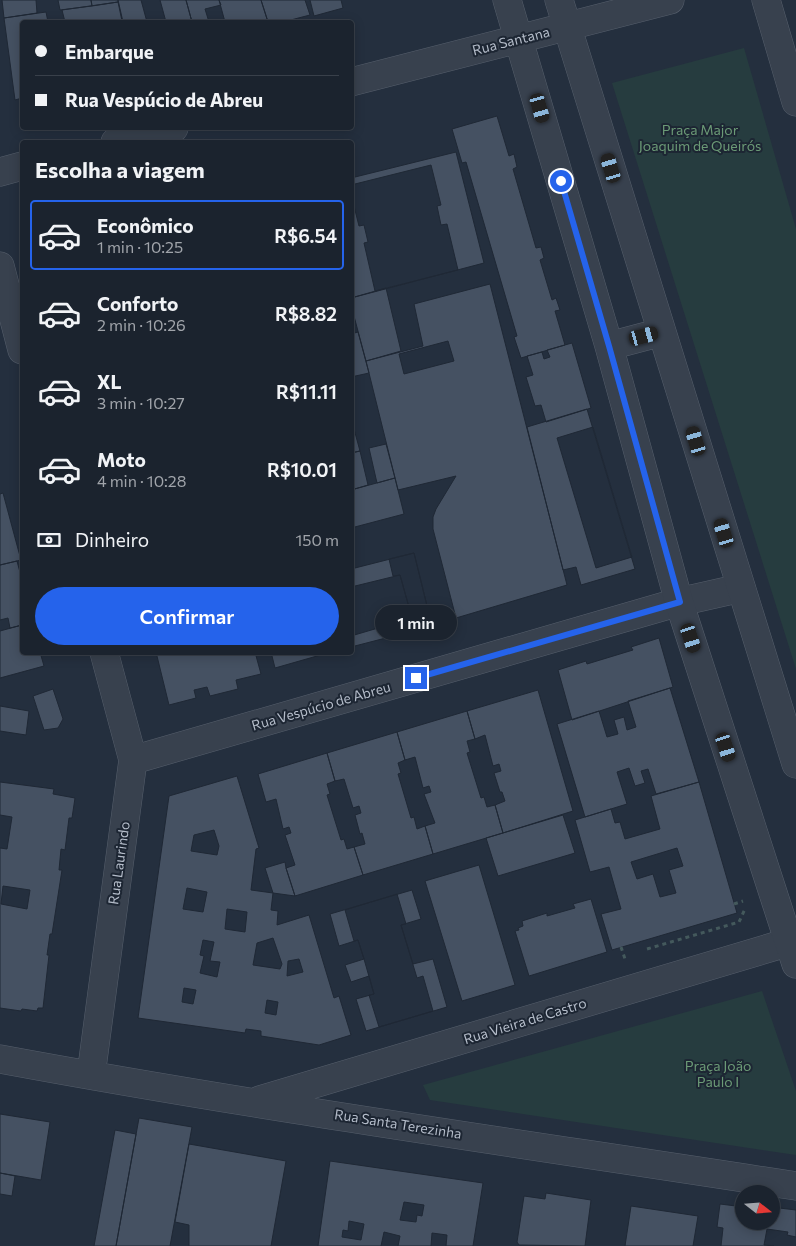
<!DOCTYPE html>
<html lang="pt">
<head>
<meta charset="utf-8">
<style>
	:root { --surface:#1b232e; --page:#242b36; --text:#f1f3f6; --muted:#a0a4aa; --line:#39404a; --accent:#2563eb }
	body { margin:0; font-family:Commissioner,sans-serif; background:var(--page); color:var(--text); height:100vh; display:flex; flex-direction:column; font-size:19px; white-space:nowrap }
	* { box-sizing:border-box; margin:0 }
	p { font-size:16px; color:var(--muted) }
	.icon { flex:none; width:28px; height:28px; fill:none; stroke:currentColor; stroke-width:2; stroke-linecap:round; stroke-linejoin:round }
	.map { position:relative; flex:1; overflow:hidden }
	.panel { position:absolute; left:20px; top:140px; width:334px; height:515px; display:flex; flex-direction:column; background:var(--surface); border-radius:5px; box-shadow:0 2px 12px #0003,0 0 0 1px var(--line) }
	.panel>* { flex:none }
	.guide { position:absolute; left:20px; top:20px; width:334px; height:110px; border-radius:5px; box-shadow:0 2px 12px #0003,0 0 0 1px var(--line); display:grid; align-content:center; height:110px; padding:0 15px; background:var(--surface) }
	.needle { width:32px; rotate:107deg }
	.buttons { position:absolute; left:735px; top:1185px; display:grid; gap:10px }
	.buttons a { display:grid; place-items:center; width:45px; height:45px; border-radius:50%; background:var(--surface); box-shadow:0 2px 12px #0003,0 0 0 1px var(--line); font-size:25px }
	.end { position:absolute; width:22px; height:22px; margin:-11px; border:6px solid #2563eb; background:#fff; box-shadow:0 0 0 2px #fff }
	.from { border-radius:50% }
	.bubble { position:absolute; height:35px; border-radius:18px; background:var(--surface); box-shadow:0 2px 12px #0003,0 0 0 1px var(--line); font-size:16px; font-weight:600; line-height:35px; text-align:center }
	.car { position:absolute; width:15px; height:30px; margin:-15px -8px; border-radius:6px; box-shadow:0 0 4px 1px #0007; background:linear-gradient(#222 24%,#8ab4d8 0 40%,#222 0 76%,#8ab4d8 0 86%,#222 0) }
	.guide b { display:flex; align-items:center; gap:18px; height:48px; font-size:19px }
	.guide b+b { border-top:1px solid var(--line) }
	.guide i { width:12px; height:12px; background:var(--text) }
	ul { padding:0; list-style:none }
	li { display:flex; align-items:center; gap:15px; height:70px; margin:0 10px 8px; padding:0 5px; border:2px solid transparent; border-radius:5px }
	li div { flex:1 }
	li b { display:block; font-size:19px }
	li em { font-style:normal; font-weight:600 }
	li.active { border-color:var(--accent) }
	li>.icon { width:45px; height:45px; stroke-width:1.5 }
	h2 { padding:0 15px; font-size:22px; line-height:60px }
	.pay { display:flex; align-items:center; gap:12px; height:55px; padding:0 15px; font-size:19px }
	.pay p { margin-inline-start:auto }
	.action { display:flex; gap:10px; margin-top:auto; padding:10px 15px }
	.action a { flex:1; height:58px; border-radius:30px; background:var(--accent); color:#fff; font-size:20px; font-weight:600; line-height:58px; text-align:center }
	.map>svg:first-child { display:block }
	.green { fill:#263c3f }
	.building { fill:#455162; stroke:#1f2835; fill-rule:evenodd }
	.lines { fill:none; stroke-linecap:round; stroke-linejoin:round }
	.minor-casing { stroke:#565f6c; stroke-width:29 }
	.tertiary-casing { stroke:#565f6c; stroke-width:29 }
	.path { stroke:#44595c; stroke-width:3; stroke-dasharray:4 4; stroke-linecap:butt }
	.minor { stroke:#38414e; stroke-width:28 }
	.tertiary { stroke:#38414e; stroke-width:28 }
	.route { stroke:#2563eb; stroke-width:6 }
	.labels { text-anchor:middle; stroke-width:4; stroke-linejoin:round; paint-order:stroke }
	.street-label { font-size:14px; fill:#b4bcc9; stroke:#1d2633 }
	.park-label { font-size:14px; fill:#6b9a76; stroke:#1d2633 }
</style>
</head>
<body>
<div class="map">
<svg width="796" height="1246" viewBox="0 0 796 1246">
	<rect width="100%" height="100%" fill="#242f3e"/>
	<path class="green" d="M744,48L796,229V669L612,83Z
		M762,991L796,1091V1155L430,1100L423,1085Z"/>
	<path class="building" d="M2,0H36L37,13L4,18Z
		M58,0H91L92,6L60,10Z
		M91,0H118V2L92,6Z
		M118,0H141L147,22H123Z
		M160,0H186L192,22H166Z
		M186,0H219L221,5L205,9L209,22H192Z
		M219,0H261L268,22H225Z
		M261,0H305L310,15L283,22H268Z
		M310,0H341L343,8L314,16Z
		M118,2L122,21L115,22H65L62,10Z
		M46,12L48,22H22V98L15,100L4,18Z
		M497,116L509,156L514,154L517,167L513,169L536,248L541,247L544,258L540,260L552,300L556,298L560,310L555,311L565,345L521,358L514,337L517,336L466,162L462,163L452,129Z
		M456,152L484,263L351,298V178Z
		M431,165L441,205L437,206L441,225L447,224L458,270L375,291L364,243L368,242L364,225L359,226L351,194V185Z
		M490,284L567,585L456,618L433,529V517L436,509L456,476L398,490L366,361L423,346L414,304ZM448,341L454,361L404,374L399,354Z
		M386,288L401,351L366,361L351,305V298Z
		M358,332L369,373L351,377V334Z
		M572,343L591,408L546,422L541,405L535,406L526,377L533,375L527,356L542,352L544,359L550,357L547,350Z
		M587,409L635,569L581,585L576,567L563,570L527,427Z
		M351,418L360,451L351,453Z
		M593,427L632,557L596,568L557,438Z
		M386,444L395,478L377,483L369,448Z
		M360,451L368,485L351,490V453Z
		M395,478L404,514L351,528V490Z
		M3,493L21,560L0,565V494Z
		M414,553L432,626L351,647V569Z
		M414,553L432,626L407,632L404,620L412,618L400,575L393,576L389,559Z
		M17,561L22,580V625L10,628L8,618L0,620V565Z
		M400,575L412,618L351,636V587Z
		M22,625V652H40L44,666L0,678V631Z
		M659,638L673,687L572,720L558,670L586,661L587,664L633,650L631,647Z
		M156,652H255L261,674L236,680L238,689L210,696L207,687L194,690L196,698L169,705Z
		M271,652H331L275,668Z
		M670,688L699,782L656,794L648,769L641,771L645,783L635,786L629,768L617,772L627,804L585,817L557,724L599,711L607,737L618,734L614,720L624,717L627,730L636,727L628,701Z
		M53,689L63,719L58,728L44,730L33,696Z
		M538,690L573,811L503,833L495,805L505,801L502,792H500L494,773L501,771L499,764L493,766L485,735L475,739L467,711Z
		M0,706L29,711L26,735L0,731Z
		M467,711L475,739L467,741L470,752L467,753L481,798L484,797L487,807L495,805L503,833L433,854L425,826L435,823L424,794L431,792L429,786L423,788L415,757L405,760L397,732Z
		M397,732L405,760L398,763L401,773L398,774L411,818L414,817L417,829L425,826L433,854L363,875L354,847L365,844L362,833L360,834L355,815L361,813L359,806L353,808L344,779L335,781L327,753Z
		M327,753L335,781L327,784L330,794L327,795L341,840L344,839L347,849L354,847L363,875L295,896L286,868L295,865L285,835L291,833L289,827L283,829L276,799L266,802L258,774Z
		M237,776L259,848L256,849L251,890L273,893L271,910L278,911L277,925L309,915L334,998L339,996L351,1035L319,1045L261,1036V1031L246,1029L245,1033L138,1018L169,796ZM214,830L219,846L217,855L191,851L194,835ZM187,888L207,892L203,912L183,909ZM227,909L247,912L245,932L225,929ZM273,938L282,964L280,969L253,965L257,943ZM203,940L214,942L210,961L220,962L217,977L200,973L204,956L200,955ZM299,959L303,972L287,976L288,961ZM184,988L196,990L193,1004L182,1002ZM267,1000L278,1002L276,1015L265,1013Z
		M0,782L54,789L53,794L75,798L72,818H69L65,850L61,849L59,870H62L52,934H50L47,955H49L43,1008H38L37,1011L22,1009L21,1011L0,1008V848L7,849L12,817L0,815ZM3,886L30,890L27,909L1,904Z
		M699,782L737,913L612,950L601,914L621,909L609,867L590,872L575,820L611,809L615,823L620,822L625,839L660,829L651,796ZM677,848L683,866L669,870L676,893L660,897L653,874L637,879L631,862Z
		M563,815L575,853L498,876L486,838Z
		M285,862L286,868L295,896L273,893L265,868Z
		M479,865L515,985L462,1001L425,881Z
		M412,890L421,919L401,925L413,964L433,959L447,1007L366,1031L356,999L374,994L369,976L351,982L345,965L364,959L358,940L339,946L330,914Z
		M397,894L406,924L401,925L417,978L423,976L433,1011L379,1027L369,995L374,994L364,959L358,940L354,941L345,910Z
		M591,899L607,952L529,976L515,931L519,930L518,928L523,926L522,921L547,913V916L575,908L573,904Z
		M0,1114L50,1122L41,1180L0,1173Z
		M139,1118L192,1127L170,1246H116Z
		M115,1130L136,1134L116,1246H94Z
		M189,1144L286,1161L271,1246H189V1225L175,1222Z
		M330,1161L483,1183L473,1246H446L447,1235L432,1233L431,1246H398L400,1236L384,1232L381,1246H318ZM404,1202L424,1205L422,1216L417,1215L416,1222L400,1220ZM349,1221L364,1224L361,1240L342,1237L343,1230L348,1231Z
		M0,1173L15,1176L12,1196L0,1194Z
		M546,1193L591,1200L585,1246L519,1245L517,1242L524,1196L545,1199Z
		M737,1202L744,1203V1221H771V1207L796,1210V1237L787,1235L788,1232L767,1229L764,1245L774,1246H721L723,1228L717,1227L720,1204L736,1206Z
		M631,1206L698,1216L693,1246H625Z"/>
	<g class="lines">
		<g class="minor-casing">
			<path id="minor" d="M766,0L796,102
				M0,266L22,350
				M133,760L679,602L741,588
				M0,1059C264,1108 531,1145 796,1186
				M91,1075L133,760L104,652
				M260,1100L796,940"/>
		</g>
		<g class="tertiary-casing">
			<path id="tertiary" d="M507,0L609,346L679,602L796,964
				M559,0L796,764
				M351,82L670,0
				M115,142L174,128
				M0,172L22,166
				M609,346L662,332"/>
		</g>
		<path class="path" d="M734,904L743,901
			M621,947L625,959
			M647,949L739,922L745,909"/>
		<use href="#minor" class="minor"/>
		<use href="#tertiary" class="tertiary"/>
	</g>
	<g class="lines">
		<path class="route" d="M416,678L680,602L609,346L561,181"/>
	</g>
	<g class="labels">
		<g class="street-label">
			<text transform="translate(511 41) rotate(-14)" y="5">Rua Santana</text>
			<text transform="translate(321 706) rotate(-16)" y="5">Rua Vespúcio de Abreu</text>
			<text transform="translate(119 863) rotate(-82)" y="5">Rua Laurindo</text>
			<text transform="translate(525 1021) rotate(-17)" y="5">Rua Vieira de Castro</text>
			<text transform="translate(398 1124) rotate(9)" y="5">Rua Santa Terezinha</text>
		</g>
		<g class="park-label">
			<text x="700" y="135">Praça Major<tspan x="700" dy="16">Joaquim de Queirós</tspan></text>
			<text x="718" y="1071">Praça João<tspan x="718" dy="16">Paulo I</tspan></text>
		</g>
	</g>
</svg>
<div class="buttons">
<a><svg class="needle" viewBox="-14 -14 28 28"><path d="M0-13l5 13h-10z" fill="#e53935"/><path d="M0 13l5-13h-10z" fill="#a0a4aa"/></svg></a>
</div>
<i class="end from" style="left:561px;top:181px"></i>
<i class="end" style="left:416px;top:678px"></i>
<div class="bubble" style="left:375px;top:605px;width:82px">1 min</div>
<i class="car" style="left:540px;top:108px;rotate:164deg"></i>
<i class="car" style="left:611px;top:168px;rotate:343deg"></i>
<i class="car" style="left:644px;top:336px;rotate:75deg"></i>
<i class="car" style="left:696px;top:441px;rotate:343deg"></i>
<i class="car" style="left:724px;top:533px;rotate:343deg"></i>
<i class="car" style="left:691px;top:638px;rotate:162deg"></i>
<i class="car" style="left:726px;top:747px;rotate:162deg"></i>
<div class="guide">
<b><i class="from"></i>Embarque</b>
<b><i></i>Rua Vespúcio de Abreu</b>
</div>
<section class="panel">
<h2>Escolha a viagem</h2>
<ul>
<li class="active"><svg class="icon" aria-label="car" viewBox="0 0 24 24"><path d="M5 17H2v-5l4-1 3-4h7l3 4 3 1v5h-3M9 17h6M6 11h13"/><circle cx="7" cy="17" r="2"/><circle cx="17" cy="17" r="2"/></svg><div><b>Econômico</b><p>1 min · 10:25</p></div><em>R$6.54</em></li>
<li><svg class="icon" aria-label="car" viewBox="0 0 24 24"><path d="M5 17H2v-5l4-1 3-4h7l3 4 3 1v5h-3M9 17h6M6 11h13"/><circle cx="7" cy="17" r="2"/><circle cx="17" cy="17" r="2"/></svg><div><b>Conforto</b><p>2 min · 10:26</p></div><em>R$8.82</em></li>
<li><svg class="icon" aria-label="car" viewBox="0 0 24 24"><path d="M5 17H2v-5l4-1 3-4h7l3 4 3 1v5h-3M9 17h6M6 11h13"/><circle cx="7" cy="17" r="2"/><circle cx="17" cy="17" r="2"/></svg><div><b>XL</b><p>3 min · 10:27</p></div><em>R$11.11</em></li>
<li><svg class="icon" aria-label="car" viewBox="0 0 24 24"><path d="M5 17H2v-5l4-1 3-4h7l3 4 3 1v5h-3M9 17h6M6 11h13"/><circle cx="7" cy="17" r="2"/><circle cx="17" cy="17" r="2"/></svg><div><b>Moto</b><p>4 min · 10:28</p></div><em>R$10.01</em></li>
</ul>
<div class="pay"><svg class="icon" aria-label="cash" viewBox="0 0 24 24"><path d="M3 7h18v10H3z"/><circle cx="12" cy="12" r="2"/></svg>Dinheiro<p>150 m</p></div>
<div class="action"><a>Confirmar</a></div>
</section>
</div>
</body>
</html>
